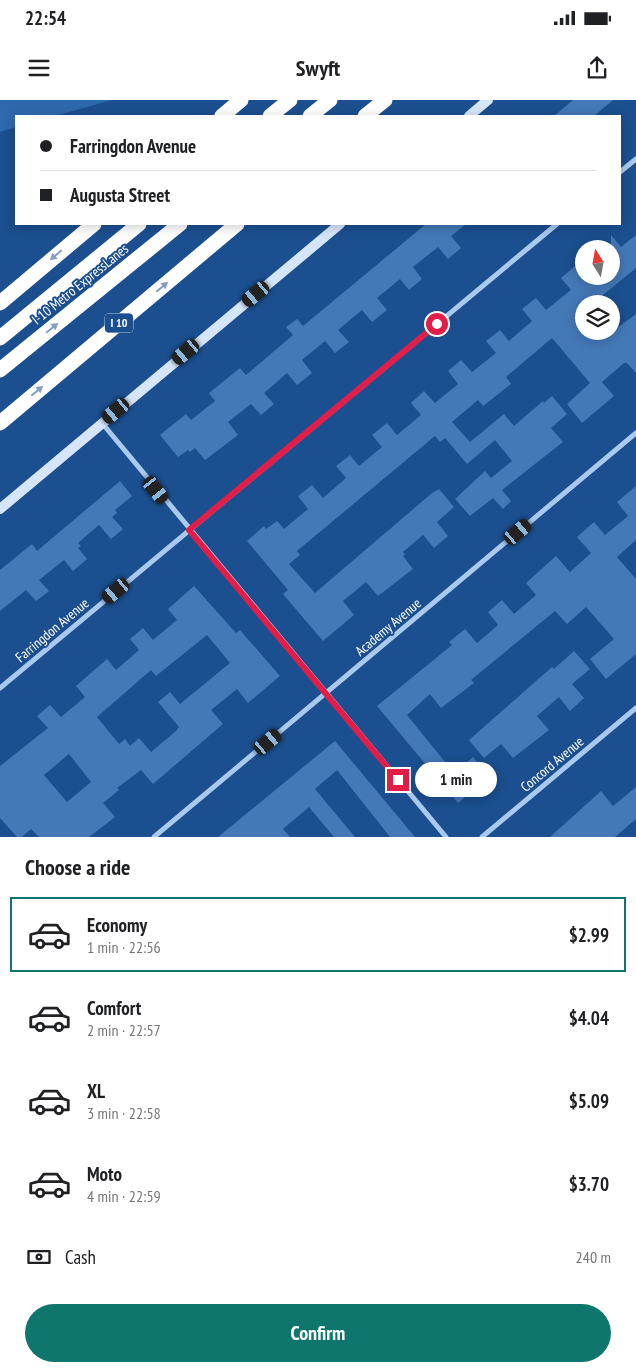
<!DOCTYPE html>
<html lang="en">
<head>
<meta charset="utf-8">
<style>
	:root { --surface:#fff; --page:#f6f6f6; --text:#202124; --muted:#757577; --line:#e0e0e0; --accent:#0f766e }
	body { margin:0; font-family:"PT Sans Narrow",sans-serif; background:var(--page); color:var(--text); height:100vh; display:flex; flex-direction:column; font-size:19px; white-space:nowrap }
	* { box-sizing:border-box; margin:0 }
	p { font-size:16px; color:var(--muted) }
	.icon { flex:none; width:28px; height:28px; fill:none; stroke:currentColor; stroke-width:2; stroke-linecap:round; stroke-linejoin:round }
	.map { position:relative; height:737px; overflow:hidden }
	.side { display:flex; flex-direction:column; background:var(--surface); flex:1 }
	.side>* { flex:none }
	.hud { position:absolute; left:15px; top:15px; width:606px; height:110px; border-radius:0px; box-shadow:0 2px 12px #0003; display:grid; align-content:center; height:110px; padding:0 25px; background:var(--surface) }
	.needle { width:32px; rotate:349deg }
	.fabs { position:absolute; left:575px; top:140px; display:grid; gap:10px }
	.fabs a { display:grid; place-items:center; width:45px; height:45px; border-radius:50%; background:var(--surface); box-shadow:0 2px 12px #0003; font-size:25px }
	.end { position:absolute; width:22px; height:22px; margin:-11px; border:6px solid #e11d48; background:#fff; box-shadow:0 0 0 2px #fff }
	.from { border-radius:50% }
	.bubble { position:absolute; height:35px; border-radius:18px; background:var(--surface); box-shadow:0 2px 12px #0003; font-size:16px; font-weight:600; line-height:35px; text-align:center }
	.car { position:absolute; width:15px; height:30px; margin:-15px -8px; border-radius:6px; box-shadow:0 0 4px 1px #0007; background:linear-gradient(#222 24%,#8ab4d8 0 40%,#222 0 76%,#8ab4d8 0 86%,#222 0) }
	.hud b { display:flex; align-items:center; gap:18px; height:48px; font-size:19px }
	.hud b+b { border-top:1px solid var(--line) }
	.hud i { width:12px; height:12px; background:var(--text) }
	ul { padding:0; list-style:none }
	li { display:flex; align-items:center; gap:15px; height:75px; margin:0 10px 8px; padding:0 15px; border:2px solid transparent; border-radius:0px }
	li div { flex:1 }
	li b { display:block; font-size:19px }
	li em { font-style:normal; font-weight:600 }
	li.current { border-color:var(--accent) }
	li>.icon { width:45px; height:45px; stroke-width:1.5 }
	h2 { padding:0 25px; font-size:22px; line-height:60px }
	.pay { display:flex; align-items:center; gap:12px; height:55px; padding:0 25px; font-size:19px }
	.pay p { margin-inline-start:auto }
	.action { display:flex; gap:10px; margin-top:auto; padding:10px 25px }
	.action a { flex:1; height:58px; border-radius:30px; background:var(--accent); color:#fff; font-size:20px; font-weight:600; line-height:58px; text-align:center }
	.status { display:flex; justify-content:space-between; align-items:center; height:35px; padding:0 25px; background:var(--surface); direction:ltr }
	.status svg { height:14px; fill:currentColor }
	header { display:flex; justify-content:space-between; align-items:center; height:65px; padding:0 25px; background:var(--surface); font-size:22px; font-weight:600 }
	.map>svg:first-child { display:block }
	.green { fill:#2e69ad }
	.building { fill:#4478b7; fill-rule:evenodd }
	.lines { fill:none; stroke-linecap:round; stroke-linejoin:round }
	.street { stroke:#a9c9ee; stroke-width:5 }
	.secondary { stroke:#d6e6fa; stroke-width:10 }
	.highway { stroke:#fff; stroke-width:15 }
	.oneway { fill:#829ec1 }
	.route { stroke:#e11d48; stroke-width:6 }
	.labels { text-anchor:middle; stroke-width:4; stroke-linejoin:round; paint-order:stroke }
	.shield { fill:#1b4f8f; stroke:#bbcadd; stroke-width:1 }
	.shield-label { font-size:12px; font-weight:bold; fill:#fff }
	.street-label { font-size:14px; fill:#fff; stroke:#1b4f8f }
</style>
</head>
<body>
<div class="status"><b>22:54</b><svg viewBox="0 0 49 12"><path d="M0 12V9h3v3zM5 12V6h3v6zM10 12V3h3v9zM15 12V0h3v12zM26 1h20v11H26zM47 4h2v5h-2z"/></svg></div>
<header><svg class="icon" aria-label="menu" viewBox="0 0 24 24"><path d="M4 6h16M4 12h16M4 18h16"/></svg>Swyft<svg class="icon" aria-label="share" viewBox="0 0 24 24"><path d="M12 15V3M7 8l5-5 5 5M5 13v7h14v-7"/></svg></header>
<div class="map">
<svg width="636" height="737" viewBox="0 0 636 737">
	<rect width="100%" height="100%" fill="#1b4f8f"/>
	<path class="green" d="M0,0H112L55,16H16V27L0,32Z"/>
	<path class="building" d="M573,0H613L594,16H554Z
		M426,124H466L451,136L461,148L448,159L438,147L413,167L422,179L409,190L400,179L377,198L387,210L372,222L362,210L338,230L349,242L335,253L325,241L302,260L312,273L297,285L287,273L264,293L274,304L261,315L251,304L228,322L238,335L205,360L195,348L190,352L188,350L178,357L160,335L186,314L191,320L215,301L209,293L240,268L246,275L293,235L286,227L297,219L303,226Z
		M611,135L621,147L636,135V168L592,204H584V231H613L636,214V273L627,263H624L602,282L614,296L582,323L567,304L590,283L552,238L506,277L511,284L483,306L478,300L452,322L470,342L504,314L514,326L543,301L544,303L552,296L567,314L551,328L563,342L502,390L511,401L503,409L493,398L470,416L455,399L485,371L491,378L512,361L495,340L467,364L445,338L440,342L435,336L297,451L300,455L289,464L315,493L432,393L439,389L454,407L437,422L448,436L434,448L423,435L403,452L405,455L403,456L413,469L378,496L366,482L343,501L354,515L323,541L283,494L288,490L247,441L264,426L266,429L277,421L284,429L308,409L298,396L312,385L323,398L346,378L336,366L350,355L359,366L382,347L372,335L387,323L397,335L421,315L411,303L424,291L435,303L458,284L448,271L461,260L472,272L496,253L486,241L500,230L509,241L532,221L522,209L536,198L546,210L571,190L561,178L575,166L583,176H611Z
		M120,381L132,396L115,410L117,413L112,417L123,429L111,439L99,425L78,443L81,446L78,448L87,459L73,471L64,460L39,480L49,491L36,501L26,490L0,511V470L32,444L37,451Z
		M636,386V440L617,457L636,479V554L606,579L590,559L614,539L586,507L567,524L555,511L471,580L474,583L441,608L430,594L407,615L454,673L473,657L489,677L458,703L377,606L452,545L449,542L465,529L477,543L498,525L488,512L502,500L514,514L536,495L526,483L556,456L570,472L591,453L577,437L594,422L605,435L628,416L617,402Z
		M194,486L236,533L240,530L280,576L248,603L237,589L211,610L223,624L153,684L141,670L117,688L119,690L103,703L115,717L89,737H39L31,729L22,737H17L0,718V666L48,628L37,616L50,605L61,617L85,597L76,586L107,559L116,570L139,550L130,539L143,528L153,540L177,520L168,509ZM207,535L230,563L180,604L170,592L158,602L179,627L176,631L151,652L139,638L130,646L125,639L119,644L97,617L151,570L156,576ZM69,654L91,682L67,702L44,675Z
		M574,551L590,569L572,584L584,598L570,611L559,597L537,616L549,630L513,658L501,644L484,658L469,640L552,567L554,569Z
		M335,641L415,737H390L337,670L315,689L355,737H334L309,707L283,729L290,737H218Z
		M636,687V719L615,737H550L601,691L613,706Z"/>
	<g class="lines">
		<path class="street" d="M620,72L636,59
			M102,323L446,737
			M0,588L557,124
			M154,737L636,333
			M482,737L636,608"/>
		<path class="secondary" d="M469,16L488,0
			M0,409L340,124"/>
		<path class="highway" d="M222,16L241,0
			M270,16L290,0
			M310,16L330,0
			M365,16L385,0
			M0,203L94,124
			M0,238L139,124
			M0,270L180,124
			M0,323L237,124"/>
	</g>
	<defs><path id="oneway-solid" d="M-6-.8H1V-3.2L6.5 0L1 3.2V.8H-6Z" transform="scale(1.25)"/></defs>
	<g class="oneway">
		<use href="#oneway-solid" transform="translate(56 155) rotate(140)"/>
		<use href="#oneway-solid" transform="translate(162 187) rotate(-40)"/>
		<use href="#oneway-solid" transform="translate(52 228) rotate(-39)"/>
		<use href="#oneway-solid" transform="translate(37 291) rotate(-40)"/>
	</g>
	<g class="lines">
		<path class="route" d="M398,680L189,430L437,224"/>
	</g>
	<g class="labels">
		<rect class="shield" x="105" y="213.5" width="28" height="19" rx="4"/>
		<g class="shield-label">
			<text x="119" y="227">I 10</text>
		</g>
		<g class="street-label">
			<text transform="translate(80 184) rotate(-39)" y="5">I-10 Metro ExpressLanes</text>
			<text transform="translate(388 527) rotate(-40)" y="5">Academy Avenue</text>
			<text transform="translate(52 530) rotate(-40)" y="5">Farringdon Avenue</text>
			<text transform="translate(552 664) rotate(-40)" y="5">Concord Avenue</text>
		</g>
	</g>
</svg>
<div class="fabs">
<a><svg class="needle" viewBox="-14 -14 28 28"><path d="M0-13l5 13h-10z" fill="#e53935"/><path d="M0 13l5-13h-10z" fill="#757577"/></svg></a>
<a><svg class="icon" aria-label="layers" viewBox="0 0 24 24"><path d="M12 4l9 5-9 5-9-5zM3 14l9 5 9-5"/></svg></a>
</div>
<i class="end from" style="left:437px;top:224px"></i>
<i class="end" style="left:398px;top:680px"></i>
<div class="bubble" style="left:415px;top:662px;width:82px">1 min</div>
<i class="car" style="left:256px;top:194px;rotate:230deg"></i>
<i class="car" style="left:186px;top:252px;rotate:230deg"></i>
<i class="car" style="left:116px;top:311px;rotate:230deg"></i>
<i class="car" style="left:156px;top:390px;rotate:141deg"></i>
<i class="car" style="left:518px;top:432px;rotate:50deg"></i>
<i class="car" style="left:116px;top:491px;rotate:230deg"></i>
<i class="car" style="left:268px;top:642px;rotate:50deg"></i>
<div class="hud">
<b><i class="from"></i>Farringdon Avenue</b>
<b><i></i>Augusta Street</b>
</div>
</div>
<section class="side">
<h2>Choose a ride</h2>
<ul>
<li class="current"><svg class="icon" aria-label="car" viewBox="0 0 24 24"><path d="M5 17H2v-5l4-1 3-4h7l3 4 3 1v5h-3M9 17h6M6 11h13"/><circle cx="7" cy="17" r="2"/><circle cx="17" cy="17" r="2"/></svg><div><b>Economy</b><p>1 min · 22:56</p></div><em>$2.99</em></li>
<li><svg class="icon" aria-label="car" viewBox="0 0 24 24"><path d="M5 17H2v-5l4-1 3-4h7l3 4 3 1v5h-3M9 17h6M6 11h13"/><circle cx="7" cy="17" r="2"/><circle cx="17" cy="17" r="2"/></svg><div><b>Comfort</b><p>2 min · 22:57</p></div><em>$4.04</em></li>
<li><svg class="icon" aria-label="car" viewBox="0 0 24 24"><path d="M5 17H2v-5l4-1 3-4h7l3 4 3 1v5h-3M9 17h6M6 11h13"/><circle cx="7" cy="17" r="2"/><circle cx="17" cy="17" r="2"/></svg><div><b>XL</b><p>3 min · 22:58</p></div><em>$5.09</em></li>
<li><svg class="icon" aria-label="car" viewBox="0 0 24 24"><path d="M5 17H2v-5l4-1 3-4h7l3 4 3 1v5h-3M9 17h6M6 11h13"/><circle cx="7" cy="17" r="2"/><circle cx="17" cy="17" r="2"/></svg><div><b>Moto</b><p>4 min · 22:59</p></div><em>$3.70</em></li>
</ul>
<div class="pay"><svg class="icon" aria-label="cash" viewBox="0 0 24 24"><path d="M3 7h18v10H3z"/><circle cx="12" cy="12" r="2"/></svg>Cash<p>240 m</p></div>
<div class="action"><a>Confirm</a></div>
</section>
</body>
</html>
